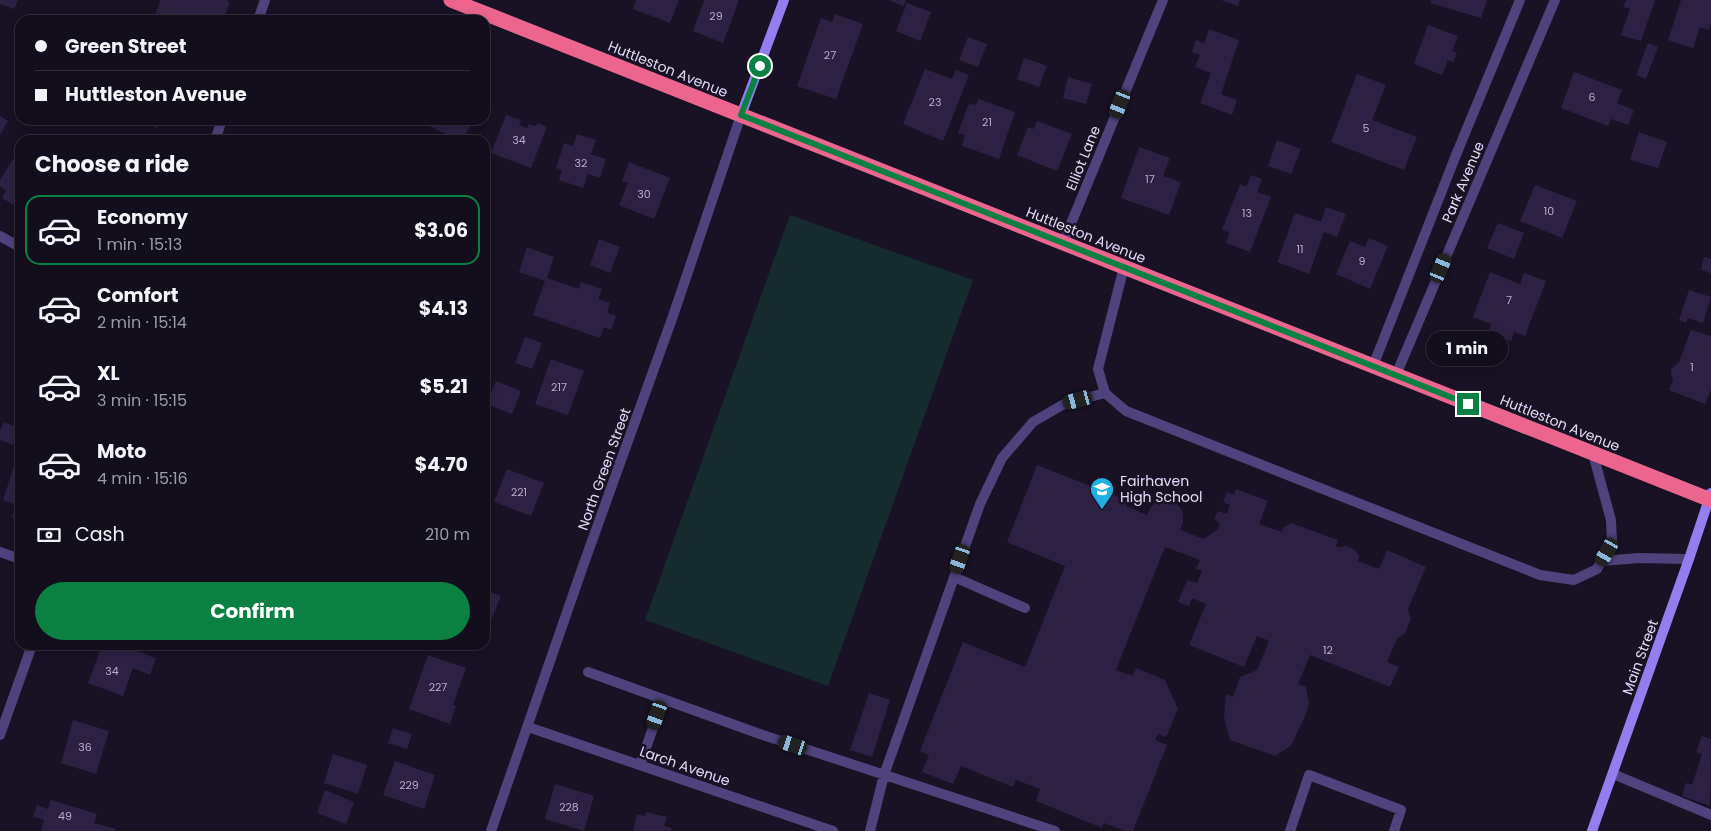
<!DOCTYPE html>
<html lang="en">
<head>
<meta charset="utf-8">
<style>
	:root { --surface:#120e1b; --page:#1b1724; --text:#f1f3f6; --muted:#9c9ca3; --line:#312e3a; --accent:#0b8043 }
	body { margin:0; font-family:Poppins,sans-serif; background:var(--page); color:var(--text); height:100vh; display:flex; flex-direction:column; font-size:19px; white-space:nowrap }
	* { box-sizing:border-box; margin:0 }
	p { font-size:16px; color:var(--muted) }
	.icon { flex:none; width:28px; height:28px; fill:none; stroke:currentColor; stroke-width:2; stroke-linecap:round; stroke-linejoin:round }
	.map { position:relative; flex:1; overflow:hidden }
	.side { position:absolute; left:15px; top:135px; width:475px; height:515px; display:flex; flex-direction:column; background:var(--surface); border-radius:15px; box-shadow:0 2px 12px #0003,0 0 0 1px var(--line) }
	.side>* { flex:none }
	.banner { position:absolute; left:15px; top:15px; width:475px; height:110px; border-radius:15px; box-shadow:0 2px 12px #0003,0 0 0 1px var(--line); display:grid; align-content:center; height:110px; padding:0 20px; background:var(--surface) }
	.end { position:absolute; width:22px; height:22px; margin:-11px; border:6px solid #0b8043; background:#fff; box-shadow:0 0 0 2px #fff }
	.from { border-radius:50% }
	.bubble { position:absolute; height:35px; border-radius:18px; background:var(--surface); box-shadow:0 2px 12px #0003,0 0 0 1px var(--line); font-size:16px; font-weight:700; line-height:35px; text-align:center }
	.car { position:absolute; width:15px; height:30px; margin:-15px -8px; border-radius:6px; box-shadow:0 0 4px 1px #0007; background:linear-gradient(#222 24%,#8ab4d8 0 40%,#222 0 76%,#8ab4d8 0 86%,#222 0) }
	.banner b { display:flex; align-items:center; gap:18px; height:48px; font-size:19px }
	.banner b+b { border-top:1px solid var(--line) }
	.banner i { width:12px; height:12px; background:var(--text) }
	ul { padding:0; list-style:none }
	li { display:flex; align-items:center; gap:15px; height:70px; margin:0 10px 8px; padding:0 10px; border:2px solid transparent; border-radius:15px }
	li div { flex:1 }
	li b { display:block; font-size:19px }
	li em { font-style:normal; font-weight:700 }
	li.on { border-color:var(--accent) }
	li>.icon { width:45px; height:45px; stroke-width:1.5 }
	h2 { padding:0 20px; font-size:22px; line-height:60px }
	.pay { display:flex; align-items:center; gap:12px; height:55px; padding:0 20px; font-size:19px }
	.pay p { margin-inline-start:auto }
	.button { display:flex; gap:10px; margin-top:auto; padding:10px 20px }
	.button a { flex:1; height:58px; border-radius:30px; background:var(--accent); color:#fff; font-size:20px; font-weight:700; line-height:58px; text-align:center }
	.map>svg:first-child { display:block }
	.green { fill:#162b2e }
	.building { fill:#2d2143 }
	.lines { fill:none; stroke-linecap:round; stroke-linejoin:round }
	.lane { stroke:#4f437d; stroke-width:10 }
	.street { stroke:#4f437d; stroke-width:10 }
	.secondary { stroke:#927eee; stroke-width:10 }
	.highway { stroke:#eb658f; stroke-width:15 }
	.route { stroke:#0b8043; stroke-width:6 }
	.labels { text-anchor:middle; stroke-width:5; stroke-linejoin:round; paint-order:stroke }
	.number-label { font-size:11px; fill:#b6accc }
	.street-label { font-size:14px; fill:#e3dafa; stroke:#181224 }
	.poi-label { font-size:14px; fill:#e3dafa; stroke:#181224; text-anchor:start }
</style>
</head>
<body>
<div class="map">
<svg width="1711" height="831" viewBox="0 0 1711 831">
	<rect width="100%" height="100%" fill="#181224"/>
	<path class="green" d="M790,215L973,280L828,686L645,620Z"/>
	<path class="building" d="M0,0H18L14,9L0,4Z
		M161,0H226L230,2L223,20H170L155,15Z
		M636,0H679L670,23L633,9Z
		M704,0H739L723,43L693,31Z
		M888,0H906L904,6Z
		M1221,0H1240L1238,6Z
		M1431,0H1487L1481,18L1430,3Z
		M1626,0H1655L1641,41L1621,35L1630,9L1623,7Z
		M1681,0H1711V23L1709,30L1700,27L1693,48L1668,40Z
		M907,3L931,12L920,41L896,31Z
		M835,14L863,24L836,99L797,86L821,18L832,22Z
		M1428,25L1458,36L1452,51L1457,53L1453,62L1448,60L1442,75L1414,64Z
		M1209,29L1239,40L1221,94L1237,100L1232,115L1200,103L1211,73L1195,67L1200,55L1192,52L1196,40L1204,43Z
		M968,37L987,44L978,67L959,60Z
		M1648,43L1658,47L1646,79L1636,75Z
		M1024,58L1047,66L1039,87L1017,79Z
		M925,69L952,79L956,70L969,75L943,141L903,124Z
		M1574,72L1622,90L1617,103L1634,110L1628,125L1611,119L1608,126L1561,108Z
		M1357,74L1386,85L1372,120L1417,137L1404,170L1331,142Z
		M1068,77L1092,84L1086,104L1063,98Z
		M979,99L1015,112L999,159L962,146L965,135L958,133L969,103L976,105Z
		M506,115L521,120L519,125L527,128L529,124L536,126L538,123L547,127L531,168L491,153Z
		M0,116L8,121L0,135Z
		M139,120H161L157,128Z
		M427,120H473L463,140H450L452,137L425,124Z
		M1037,121L1072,134L1057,171L1017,155L1028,127L1034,129Z
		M1639,132L1667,142L1658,168L1630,160Z
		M577,134L596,140L591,154L606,159L600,178L588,174L583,188L559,180L562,170L556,168L564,143L573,146Z
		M1277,140L1301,149L1291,174L1268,166Z
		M1139,147L1170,158L1163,176L1181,182L1169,215L1121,198Z
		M20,148V209L2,198L6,190L0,186V180Z
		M629,162L670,178L654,219L619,205L628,183L622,181Z
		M1251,175L1262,179L1257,192L1271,197L1250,252L1226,243L1230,233L1222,230L1240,184L1246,187Z
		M1535,185L1577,201L1562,238L1520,221Z
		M1326,207L1346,214L1337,237L1324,232L1309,274L1277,262L1295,213L1321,222Z
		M1498,223L1524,233L1514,259L1487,248Z
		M1369,238L1388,246L1370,289L1336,274L1350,241L1365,247Z
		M599,239L620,247L610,273L590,265Z
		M527,247L554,257L547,278L579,289L581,282L602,289L598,299L610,303L607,313L616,316L611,330L604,327L600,338L533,315L545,281L519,272Z
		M1704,257L1711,259V273L1701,270Z
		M1490,272L1520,284L1524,273L1546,281L1525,336L1514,332L1511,341L1488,333L1491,324L1473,317Z
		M1689,290L1711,297L1703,323L1688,318L1686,323L1679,320Z
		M1691,330L1711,336V390L1705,404L1669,390L1673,379L1671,374V369L1679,362Z
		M525,337L542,343L532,369L515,363Z
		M551,359L584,371L568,415L535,404Z
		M496,381L521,391L512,414L487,404Z
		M4,422L19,428L13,445L0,440V431Z
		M16,460L20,462V519L12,517L16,505L3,500Z
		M1037,465L1128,501L1126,506L1147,515L1151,507L1157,501L1165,500L1173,501L1180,507L1183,514V523L1180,530L1204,539L1218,529L1220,523L1214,520L1218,511L1227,514L1230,505L1223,502L1227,492L1234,495L1236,489L1268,501L1259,524L1282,532L1283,528L1291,523L1338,540L1336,546L1340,547L1346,546L1355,550L1359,556L1358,561L1379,569L1387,550L1426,567L1408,609L1411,619L1405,633L1397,639L1387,662L1399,667L1390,687L1310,655L1298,684L1306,687L1309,704L1305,716L1291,746L1275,756L1230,740L1224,717L1226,694L1233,697L1240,677L1257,670L1269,641L1257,636L1244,667L1189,645L1206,604L1192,598L1189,606L1178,602L1187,580L1197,583L1202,571L1196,569L1200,560L1165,547L1116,670L1133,676L1136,668L1165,680L1178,709L1166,737L1158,734L1155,740L1167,745L1133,831H1125L1104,823L1102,828L1036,801L1040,789L1016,780L1013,787L961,766L953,784L922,772L929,755L920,751L963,642L1025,667L1065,566L1007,542Z
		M507,469L544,483L531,516L494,502Z
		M485,590L501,596L485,635Z
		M102,645H120L156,658L150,675L133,668L123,696L88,683Z
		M466,645H481L479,650Z
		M428,655L466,668L453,705L456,706L450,724L409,709Z
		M869,693L890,700L872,757L850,750Z
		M73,720L109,731L96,774L61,763Z
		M393,728L412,734L407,749L388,743Z
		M1702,736L1711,739L1710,806L1682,796L1686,783L1692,785L1702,754L1696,752Z
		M333,754L367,765L358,794L324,783Z
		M395,761L435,775L424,809L383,795Z
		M555,784L594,796L584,831L545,819Z
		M325,790L354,802L346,824L317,813Z
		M51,800L97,814L94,823L116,829L115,831H41L44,820L33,817L37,805L48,809Z
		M646,812L667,817L664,826L672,828L671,831H633L637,814L645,816Z"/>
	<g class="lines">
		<path class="lane" d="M1124,267L1098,369L1105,393L1126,411L1540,575L1574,580L1597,569L1612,542L1611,520L1593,454
			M1602,561L1639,558L1689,559
			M954,577L1025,608
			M588,672L757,733L1055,831
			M640,765L663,699
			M1613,774L1711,815
			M870,831L884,775L980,504L1002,458L1033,422L1064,404L1105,393
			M1290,831L1309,775L1401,810L1394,831"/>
		<path class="street" d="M258,20L265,0
			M215,140L222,120
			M0,236L20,247
			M1063,243L1163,0
			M1373,366L1456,155L1520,0
			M1396,375L1555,0
			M0,552L20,559
			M528,727L833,831
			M0,735L32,645
			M491,831L583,566L673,316L741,115"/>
		<path class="secondary" d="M741,115L784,0
			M1592,831L1689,559L1711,493"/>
		<path class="highway" d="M451,0L1711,500"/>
	</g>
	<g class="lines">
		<path class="route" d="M760,66L741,115L1468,404"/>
	</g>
	<defs>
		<g id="school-pin" transform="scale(1.25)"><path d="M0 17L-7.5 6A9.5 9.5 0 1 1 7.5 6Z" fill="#1fafe1" stroke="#181224"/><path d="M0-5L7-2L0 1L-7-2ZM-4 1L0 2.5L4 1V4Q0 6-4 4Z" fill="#fff"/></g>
	</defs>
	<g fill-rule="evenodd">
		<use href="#school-pin" x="1102" y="489"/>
	</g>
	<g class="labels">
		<g class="number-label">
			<text x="716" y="20">29</text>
			<text x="830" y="59">27</text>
			<text x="1592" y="101">6</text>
			<text x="935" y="106">23</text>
			<text x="987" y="126">21</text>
			<text x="1366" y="132">5</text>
			<text x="519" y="144">34</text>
			<text x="581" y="167">32</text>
			<text x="1150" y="183">17</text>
			<text x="644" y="198">30</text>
			<text x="1549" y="215">10</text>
			<text x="1247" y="217">13</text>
			<text x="1300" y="253">11</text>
			<text x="1362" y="265">9</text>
			<text x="1509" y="304">7</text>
			<text x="1692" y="371">1</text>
			<text x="559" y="391">217</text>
			<text x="519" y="496">221</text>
			<text x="1328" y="654">12</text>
			<text x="112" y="675">34</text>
			<text x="438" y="691">227</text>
			<text x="85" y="751">36</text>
			<text x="409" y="789">229</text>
			<text x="569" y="811">228</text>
			<text x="65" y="820">49</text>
		</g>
		<g class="street-label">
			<text transform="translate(668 69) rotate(22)" y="5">Huttleston Avenue</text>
			<text transform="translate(1083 158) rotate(-68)" y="5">Elliot Lane</text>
			<text transform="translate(1463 182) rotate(-67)" y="5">Park Avenue</text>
			<text transform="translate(1086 235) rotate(22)" y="5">Huttleston Avenue</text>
			<text transform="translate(1560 423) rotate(22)" y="5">Huttleston Avenue</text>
			<text transform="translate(604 469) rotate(-70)" y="5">North Green Street</text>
			<text transform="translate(1640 657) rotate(-70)" y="5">Main Street</text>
			<text transform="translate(685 766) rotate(19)" y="5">Larch Avenue</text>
		</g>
		<g class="poi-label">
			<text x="1120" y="486">Fairhaven<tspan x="1120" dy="16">High School</tspan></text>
		</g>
	</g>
</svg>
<i class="end from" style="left:760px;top:66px"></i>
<i class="end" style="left:1468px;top:404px"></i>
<div class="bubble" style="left:1426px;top:331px;width:82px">1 min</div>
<i class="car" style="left:1120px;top:104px;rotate:202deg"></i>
<i class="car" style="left:1441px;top:268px;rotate:23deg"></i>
<i class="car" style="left:1078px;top:400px;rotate:255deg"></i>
<i class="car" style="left:1607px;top:552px;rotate:210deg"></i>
<i class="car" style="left:960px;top:559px;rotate:199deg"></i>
<i class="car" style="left:657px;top:715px;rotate:199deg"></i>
<i class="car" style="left:793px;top:745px;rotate:288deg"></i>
<div class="banner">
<b><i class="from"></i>Green Street</b>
<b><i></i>Huttleston Avenue</b>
</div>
<section class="side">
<h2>Choose a ride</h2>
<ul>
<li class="on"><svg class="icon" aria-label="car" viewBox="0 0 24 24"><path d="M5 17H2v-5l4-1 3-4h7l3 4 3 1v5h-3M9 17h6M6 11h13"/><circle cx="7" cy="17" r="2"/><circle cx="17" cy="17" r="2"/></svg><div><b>Economy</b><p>1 min · 15:13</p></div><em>$3.06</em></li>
<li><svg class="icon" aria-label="car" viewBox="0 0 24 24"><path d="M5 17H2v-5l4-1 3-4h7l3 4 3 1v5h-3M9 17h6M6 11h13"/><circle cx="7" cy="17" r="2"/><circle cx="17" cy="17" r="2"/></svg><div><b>Comfort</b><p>2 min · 15:14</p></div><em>$4.13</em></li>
<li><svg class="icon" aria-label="car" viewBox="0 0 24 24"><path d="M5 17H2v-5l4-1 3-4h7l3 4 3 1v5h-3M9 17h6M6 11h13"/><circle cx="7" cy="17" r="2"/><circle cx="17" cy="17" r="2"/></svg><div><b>XL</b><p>3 min · 15:15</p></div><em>$5.21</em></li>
<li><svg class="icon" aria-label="car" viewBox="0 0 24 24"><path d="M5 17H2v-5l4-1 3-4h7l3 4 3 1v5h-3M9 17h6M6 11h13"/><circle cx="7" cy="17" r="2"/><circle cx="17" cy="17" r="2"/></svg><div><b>Moto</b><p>4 min · 15:16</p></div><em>$4.70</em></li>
</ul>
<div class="pay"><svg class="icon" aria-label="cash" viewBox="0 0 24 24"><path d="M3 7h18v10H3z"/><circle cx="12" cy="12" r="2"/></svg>Cash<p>210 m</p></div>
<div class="button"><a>Confirm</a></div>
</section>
</div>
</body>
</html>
